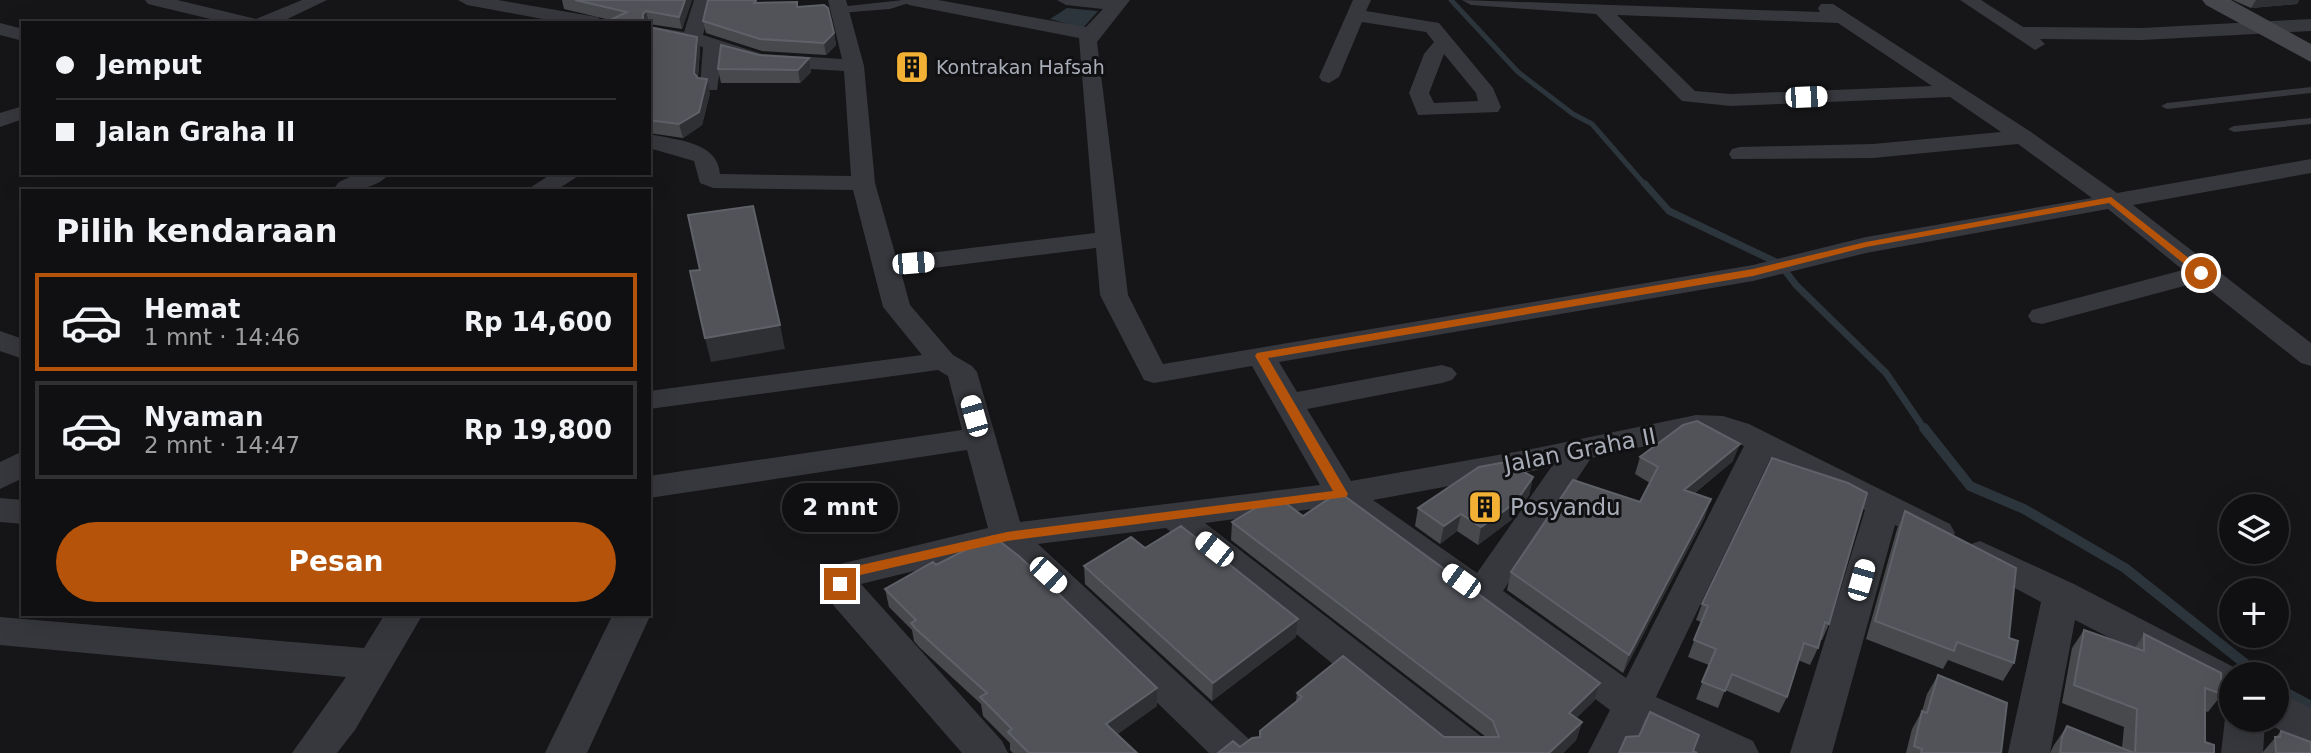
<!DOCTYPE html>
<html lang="id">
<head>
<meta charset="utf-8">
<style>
	:root { --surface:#101012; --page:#19191b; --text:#f1f3f6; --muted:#9c9d9f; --line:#303032; --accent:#b45309 }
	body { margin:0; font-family:"DejaVu Sans",sans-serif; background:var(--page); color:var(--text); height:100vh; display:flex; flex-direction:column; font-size:26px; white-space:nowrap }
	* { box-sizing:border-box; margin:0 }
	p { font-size:23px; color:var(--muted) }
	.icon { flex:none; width:38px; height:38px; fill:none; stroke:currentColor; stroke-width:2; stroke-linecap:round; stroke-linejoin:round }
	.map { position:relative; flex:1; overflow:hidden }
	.sheet { position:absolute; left:21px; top:189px; width:630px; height:427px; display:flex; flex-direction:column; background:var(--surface); border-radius:0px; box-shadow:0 7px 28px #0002,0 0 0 2px var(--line) }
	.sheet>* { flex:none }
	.top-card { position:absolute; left:21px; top:21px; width:630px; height:154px; border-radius:0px; box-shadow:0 7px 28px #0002,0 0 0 2px var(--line); display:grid; align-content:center; height:154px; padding:0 35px; background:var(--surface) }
	.controls { position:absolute; left:2219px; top:494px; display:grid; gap:14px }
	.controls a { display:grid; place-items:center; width:70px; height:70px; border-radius:50%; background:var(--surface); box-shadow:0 7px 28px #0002,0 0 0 2px var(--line); font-size:35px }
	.end { position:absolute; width:32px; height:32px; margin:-16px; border:9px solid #b45309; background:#fff; box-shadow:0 0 0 4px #fff }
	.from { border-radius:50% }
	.bubble { position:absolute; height:49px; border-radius:24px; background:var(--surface); box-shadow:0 7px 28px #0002,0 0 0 2px var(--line); font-size:23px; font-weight:700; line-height:49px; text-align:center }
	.car { position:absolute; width:21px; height:42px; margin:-21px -10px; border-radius:9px; box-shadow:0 0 5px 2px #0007; background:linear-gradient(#fff 24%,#345 0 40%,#fff 0 76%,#345 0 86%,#fff 0) }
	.top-card b { display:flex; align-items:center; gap:24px; height:66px; font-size:26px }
	.top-card b+b { border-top:2px solid var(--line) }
	.top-card i { width:18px; height:18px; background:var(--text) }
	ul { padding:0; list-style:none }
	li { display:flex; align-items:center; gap:21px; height:98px; margin:0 14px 10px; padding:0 21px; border:4px solid var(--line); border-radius:0px }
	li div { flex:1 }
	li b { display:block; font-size:26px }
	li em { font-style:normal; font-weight:700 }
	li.active { border-color:var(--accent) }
	li>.icon { width:63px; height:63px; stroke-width:1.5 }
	h2 { padding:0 35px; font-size:32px; line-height:84px }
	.action { display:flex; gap:14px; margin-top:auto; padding:14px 35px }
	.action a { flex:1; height:80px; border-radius:42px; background:var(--accent); color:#fff; font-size:28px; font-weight:700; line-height:80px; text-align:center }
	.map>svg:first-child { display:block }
	.water { fill:#2c353c }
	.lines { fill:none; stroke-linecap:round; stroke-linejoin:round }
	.stream-far2 { stroke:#2c353c; stroke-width:5 }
	.stream-far1 { stroke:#2c353c; stroke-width:7 }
	.stream { stroke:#2c353c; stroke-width:10 }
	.service { fill:#37383d; fill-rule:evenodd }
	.minor { fill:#37383d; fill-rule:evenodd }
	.secondary { fill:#45474d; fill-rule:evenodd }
	.wall { fill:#47494d }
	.shaded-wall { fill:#2f3033 }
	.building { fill:#525359; stroke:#5f6168; stroke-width:2 }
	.route { fill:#b45309 }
	.labels { text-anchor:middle; stroke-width:6; stroke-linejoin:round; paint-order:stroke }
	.far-poi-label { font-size:19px; fill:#a8adb8; stroke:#111113; text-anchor:start }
	.street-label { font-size:23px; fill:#a8adb8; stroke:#111113 }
	.poi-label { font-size:23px; fill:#a8adb8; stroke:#111113; text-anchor:start }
</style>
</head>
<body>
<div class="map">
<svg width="2311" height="753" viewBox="0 0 2311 753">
	<rect width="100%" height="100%" fill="#161618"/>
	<path class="water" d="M1067,8L1098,11L1083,28L1050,19Z"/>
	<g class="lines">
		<path class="stream-far2" d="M1451,0L1518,72L1573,114L1592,124L1646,186"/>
		<path class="stream-far1" d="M1645,184L1669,211L1780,264L1796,285L1886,373L1925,430"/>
		<path class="stream" d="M1924,428L1970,486L2024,509L2125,568L2258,674
			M2277,688L2311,706"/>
		<path class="service" d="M903,0L915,1L890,9L839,13L834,10L839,7Z
			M2311,87V93L2167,109L2161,106L2167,103Z
			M2311,118V124L2234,132L2228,129L2234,126Z"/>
		<path class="minor" d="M145,0H177L256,19L302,0H327L279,23H227L148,4Z
			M458,0H498L597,17L606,23H564L467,5Z
			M694,0H712L703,35L762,54L842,59L828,0H846L864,66L875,183L896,257L1095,233L1079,38L909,5L900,0H938L1086,27L1103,9L1066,5L1057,0H1130L1097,42L1128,295L1163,364L1753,265L1866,237L2092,198L2018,144L1873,158L1732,159L1729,154L1732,149L1740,147L1873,144L2001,132L1950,97L1731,106L1682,101L1596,14L1471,5L1462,0L1820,12L1818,8L1821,4H1833L2031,132L2117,193L2311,159V173L2133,205L2311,343V366L2301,363L2199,282L2042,324L2032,322L2028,316L2032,310L2183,270L2108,209L1866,253L1753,281L1279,362L1297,392L1442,365L1452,368L1457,374L1452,380L1442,383L1307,409L1351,481L1537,448L1696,415L1723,416L1749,424L1950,524L1955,533L1950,542L1938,545L1895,525L1832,753H1790L1865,510L1770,459L1656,697L1753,741L1759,753H1697L1642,727L1630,753H1588L1610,710L1336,506L1205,523L1487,741L1493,753H1442L1166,528L1038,544L1251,741L1257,753H1209L1000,550L861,584L1002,741L1008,753H962L834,606L822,584L836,565L988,528L967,450L649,498V476L962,430L948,376L938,370L649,409V391L922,355L883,307L853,190L713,188L700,183L694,161L649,148V134C675,140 718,141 720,174L851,176L844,71L762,66L722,55L717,90H703L700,86L703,47L649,38V26L684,32ZM1617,15L1838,23L1932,86L1731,94L1695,91ZM1096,248L1100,295L1144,380L1154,383L1252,366L1320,485L1020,522L977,372L972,366L953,355L910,305L901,272ZM1714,434L1744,446L1626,678L1503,591L1591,458L1696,435ZM1552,466L1477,573L1373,500L1537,470Z
			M1353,0H1371L1366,11L1439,23L1493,88L1501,107L1498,112L1418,115L1409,93L1424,54L1434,42L1426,32L1362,22L1339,77L1329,83L1322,81L1319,77ZM1444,54L1476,93L1478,101L1434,103L1429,93Z
			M1960,0H1981L2023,27L2142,28L2311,19V31L2142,40L2040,39L2045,44L2035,50Z
			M0,23L23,29V41L0,35Z
			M23,106V119L0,127V113Z
			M358,173H390C378,188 355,191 338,191L335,187L339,182Z
			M553,173H583L555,191H525Z
			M0,331L23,339V359L0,351Z
			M23,451V478L0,489V462Z
			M0,498L23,500V524L0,522Z
			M1980,541L2074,584L2245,673L2231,674V700L2075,620L2050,753H2008L2041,602L1968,563L1962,554L1968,545Z
			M649,612L651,614L587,753H545L613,614H649Z
			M385,614H423L355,730L337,753H292L346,677L0,645V617L364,648Z
			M2277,692L2311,708V746L2297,741L2265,721L2263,753H2221L2225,719L2231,707V719H2277Z"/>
		<path class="secondary" d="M2202,0H2231L2311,44V62L2206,5Z"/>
	</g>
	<path class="wall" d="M562,0H692L682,29L649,24L610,20L564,9Z
		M757,0V3L797,7L834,33L836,45L826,55L762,51L706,33L703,21Z
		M2233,0H2299L2297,4L2251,8Z
		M649,27L697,37L700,49L698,78L710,93L702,125L683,138L649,133Z
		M759,55L809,58L811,72L800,83H721L718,69Z
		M1640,457L1733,461L1695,493L1705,517L1623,673L1507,590L1511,572L1640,502L1650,483L1635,474Z
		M1772,458L1829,624L1822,640H1820L1818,648L1810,665L1798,660L1787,697L1779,713L1725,690L1718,708L1696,699L1709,665L1688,657L1701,622L1696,620L1702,604Z
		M1533,477L1529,495L1511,520L1478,545L1457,531L1440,544L1415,526L1418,508Z
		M1905,511L2009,638L2014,663L2003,681L1948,660L1943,669L1866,639L1897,529Z
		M1303,516L1600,683L1594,701L1576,718L1582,722L1576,740L1563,753H1218L1240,747L1259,737L1260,731L1296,702L1297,693L1444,737H1486L1231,540L1232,522Z
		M1145,548L1298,619L1296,637L1212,701L1085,584L1084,566Z
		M936,565L1157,706L1117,734L1137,753H1013L1010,750V743L983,716L981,704L919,647L914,641L912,630L889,607L885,589Z
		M2084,630L2135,648L2144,634L2222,694L2208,712L2205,711V742L2214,753H2050L2054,745L2067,726L2122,748L2124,727L2062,703L2072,648Z
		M1938,675L2001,753H1906L1912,729L1922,711L1927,694Z
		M2281,731L2311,753H2262Z"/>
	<path class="shaded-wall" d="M685,0H692L682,29L679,17Z
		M2256,0H2299L2297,4L2251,8Z
		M646,11L649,23V24L643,23V14Z
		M834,33L836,45L826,55L824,43Z
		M697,37L700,49L697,86L694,73Z
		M809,58L811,72L800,83L798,70Z
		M707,79L710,93L702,125L683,138L679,124Z
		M780,325L785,349L711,362L705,338Z
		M1740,444L1733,461L1678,507L1684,490Z
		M1533,477L1529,495L1511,520L1478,545L1481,527Z
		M1711,499L1705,517L1623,673L1629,655Z
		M1461,514L1457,531L1440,544L1444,526Z
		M1298,619L1296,637L1212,701L1213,683Z
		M1600,683L1594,701L1563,731L1569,713Z
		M1157,688V706L1107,742L1106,724Z
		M1582,722L1576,740L1563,753H1549Z"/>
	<path class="building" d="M575,0H685L679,17L646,11L643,14V23H604L627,12Z
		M708,0H756L754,3L797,2V7L824,5L828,8L834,33L824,43L760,39L703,21Z
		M649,27L697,37L694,73L698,78L707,79L699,112L679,124L649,120Z
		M721,45L759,55L809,58L798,70L718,69Z
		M753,206L780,325L705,338L690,271L700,270L688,215Z
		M1697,421L1740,444L1684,490L1711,499L1629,655L1511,572L1573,480L1640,502L1658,467L1640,457L1683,425Z
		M1772,458L1848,483L1867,493L1829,624L1825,622L1818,648L1804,643L1787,697L1732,674L1725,691L1702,682L1716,649L1694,640L1708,606L1702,604Z
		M1506,462L1533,477L1515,503L1481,527L1461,514L1444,526L1418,508L1479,467Z
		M1339,492L1600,683L1569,713L1582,722L1549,753H1218L1233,741L1240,747L1252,738L1260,737V731L1302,697L1297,693L1343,656L1444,737H1499L1493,721L1232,522L1269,500L1280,499L1303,516Z
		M1905,511L2016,568L2009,638L2018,641L2014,663L1957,642L1954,651L1875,621Z
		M1181,526L1298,619L1213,683L1084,566L1131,537L1145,548Z
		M993,536L1020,557L1157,688L1106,724L1137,753H1029L1008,732L1012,729L980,697L987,693L916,629L911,623L916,620L885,589L933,562L936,565Z
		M2084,630L2144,651V634L2221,673L2222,694L2205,688V742L2214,745V753H2135L2137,709L2074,685Z
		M1938,675L2007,703L2001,753H1921L1922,749L1914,746L1922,711L1927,713Z
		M1650,712L1699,735L1693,751L1697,753H1619L1626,737L1639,736Z
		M2067,726L2134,753H2060L2062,737Z
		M2281,731L2311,742V753H2276L2275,737H2280Z"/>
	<path class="route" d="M2111,197L2205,271V275H2198L2109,203L1866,247L1753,276L1268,358L1348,494L1346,497L1007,541L856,576L840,589L833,584L852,567L1007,532L1333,491L1255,356L1257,353L1753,269L1866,242Z"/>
	<defs>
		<g id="building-square" transform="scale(1.75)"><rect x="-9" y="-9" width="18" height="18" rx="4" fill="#f2b134" stroke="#111113"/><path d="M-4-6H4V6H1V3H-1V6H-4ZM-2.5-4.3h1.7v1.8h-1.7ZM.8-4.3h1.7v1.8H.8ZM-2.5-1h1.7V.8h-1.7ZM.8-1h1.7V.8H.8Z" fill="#111"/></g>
	</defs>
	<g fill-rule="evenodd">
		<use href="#building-square" x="912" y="67"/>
		<use href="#building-square" x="1485" y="507"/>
	</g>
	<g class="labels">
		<g class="far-poi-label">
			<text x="936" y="74">Kontrakan Hafsah</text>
		</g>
		<g class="street-label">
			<text transform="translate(1580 450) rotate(-11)" y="8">Jalan Graha II</text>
		</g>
		<g class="poi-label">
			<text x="1510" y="515">Posyandu</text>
		</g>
	</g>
</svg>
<div class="controls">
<a><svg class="icon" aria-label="layers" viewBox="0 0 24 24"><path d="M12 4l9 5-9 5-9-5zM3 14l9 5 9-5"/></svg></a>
<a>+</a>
<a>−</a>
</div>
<i class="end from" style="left:2201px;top:273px"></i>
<i class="end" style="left:840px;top:584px"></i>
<div class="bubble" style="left:782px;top:483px;width:116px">2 mnt</div>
<i class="car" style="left:1806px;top:97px;rotate:88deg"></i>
<i class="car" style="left:913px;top:263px;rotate:85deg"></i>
<i class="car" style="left:974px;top:416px;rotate:344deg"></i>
<i class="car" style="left:1214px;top:549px;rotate:308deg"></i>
<i class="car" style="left:1048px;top:575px;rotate:133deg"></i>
<i class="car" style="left:1861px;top:580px;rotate:16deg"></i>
<i class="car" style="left:1461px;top:581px;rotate:306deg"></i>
<div class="top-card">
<b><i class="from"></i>Jemput</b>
<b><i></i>Jalan Graha II</b>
</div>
<section class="sheet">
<h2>Pilih kendaraan</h2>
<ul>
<li class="active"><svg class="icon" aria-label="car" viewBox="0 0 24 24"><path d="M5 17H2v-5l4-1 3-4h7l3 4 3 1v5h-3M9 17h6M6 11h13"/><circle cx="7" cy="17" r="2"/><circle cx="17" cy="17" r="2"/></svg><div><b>Hemat</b><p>1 mnt · 14:46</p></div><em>Rp 14,600</em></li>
<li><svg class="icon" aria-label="car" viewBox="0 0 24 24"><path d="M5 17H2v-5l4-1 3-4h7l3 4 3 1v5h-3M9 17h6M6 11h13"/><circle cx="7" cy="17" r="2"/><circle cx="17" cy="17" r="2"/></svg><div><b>Nyaman</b><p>2 mnt · 14:47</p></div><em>Rp 19,800</em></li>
</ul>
<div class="action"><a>Pesan</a></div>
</section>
</div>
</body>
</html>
